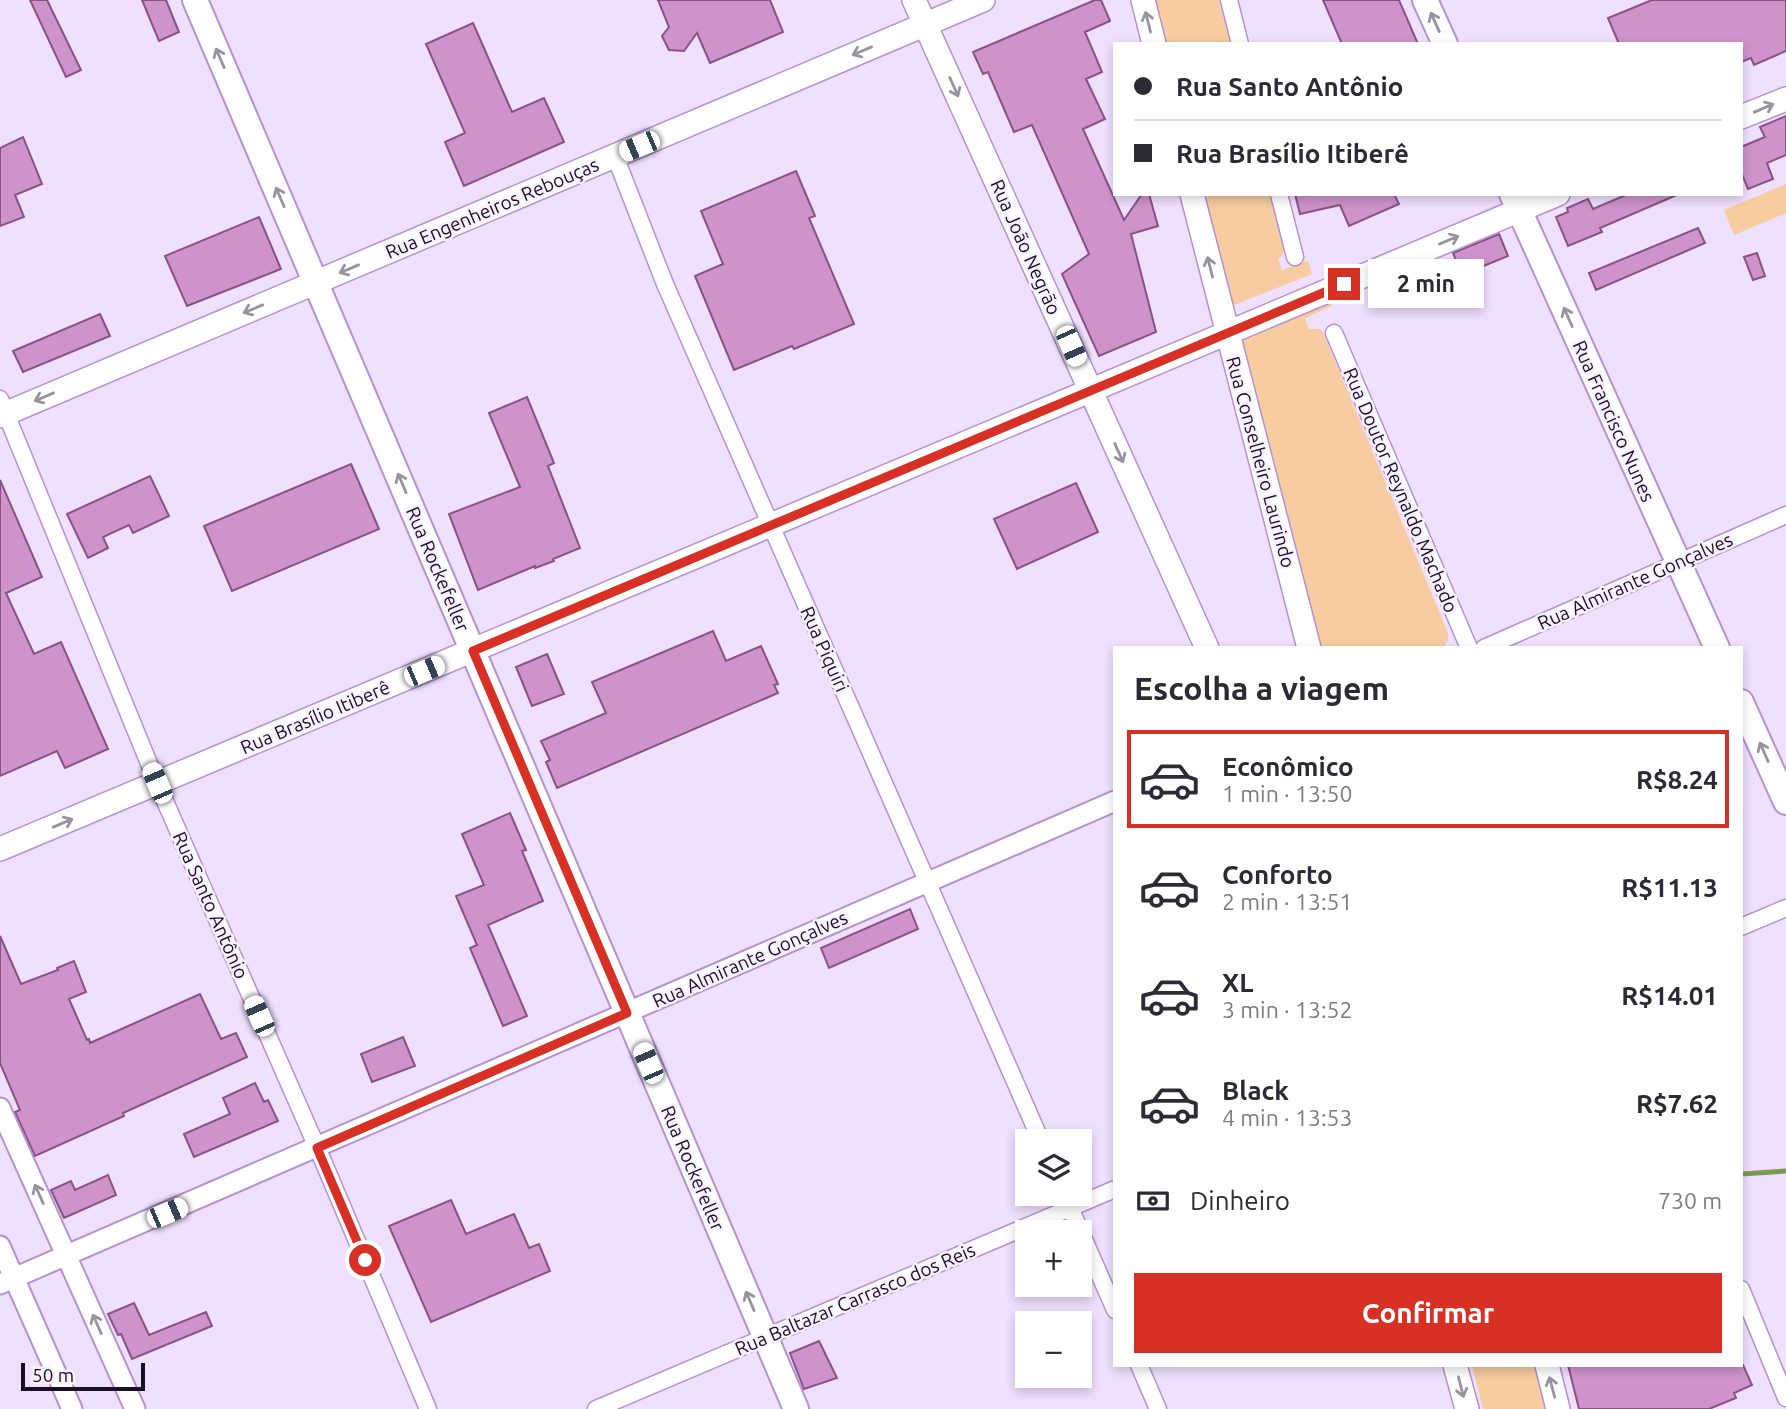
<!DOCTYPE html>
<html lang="pt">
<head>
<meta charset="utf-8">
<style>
	:root { --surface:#fff; --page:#f7f7f7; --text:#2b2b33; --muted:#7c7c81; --line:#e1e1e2; --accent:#d93025 }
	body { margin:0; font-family:Ubuntu,sans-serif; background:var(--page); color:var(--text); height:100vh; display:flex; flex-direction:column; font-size:26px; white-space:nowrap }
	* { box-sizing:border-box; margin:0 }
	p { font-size:23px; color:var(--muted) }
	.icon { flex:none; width:38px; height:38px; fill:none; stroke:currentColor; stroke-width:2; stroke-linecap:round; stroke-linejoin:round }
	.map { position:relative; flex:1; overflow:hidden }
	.sheet { position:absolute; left:1113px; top:646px; width:630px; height:721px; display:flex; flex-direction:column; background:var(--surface); border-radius:0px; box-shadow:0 4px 10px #0003 }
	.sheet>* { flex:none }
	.banner { position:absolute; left:1113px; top:42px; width:630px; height:154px; border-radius:0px; box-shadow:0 4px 10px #0003; display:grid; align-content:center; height:154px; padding:0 21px; background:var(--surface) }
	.controls { position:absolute; left:1015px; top:1129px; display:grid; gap:14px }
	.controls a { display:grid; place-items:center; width:77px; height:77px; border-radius:0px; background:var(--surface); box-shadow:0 4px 10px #0003; font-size:35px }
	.scale { position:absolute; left:21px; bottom:18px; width:124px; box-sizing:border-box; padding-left:7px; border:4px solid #1c0e27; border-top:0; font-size:19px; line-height:24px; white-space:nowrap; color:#1c0e27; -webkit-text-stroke:5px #f8f1ff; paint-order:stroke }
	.end { position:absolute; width:32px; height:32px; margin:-16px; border:9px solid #d93025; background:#fff; box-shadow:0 0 0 4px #fff }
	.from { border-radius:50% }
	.bubble { position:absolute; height:49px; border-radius:0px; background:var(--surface); box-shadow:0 4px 10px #0003; font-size:23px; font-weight:600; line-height:49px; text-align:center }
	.car { position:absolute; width:21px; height:42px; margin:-21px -10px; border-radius:9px; box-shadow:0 0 5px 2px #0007; background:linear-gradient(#fff 24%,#345 0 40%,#fff 0 76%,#345 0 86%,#fff 0) }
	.banner b { display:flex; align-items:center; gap:24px; height:66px; font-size:26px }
	.banner b+b { border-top:2px solid var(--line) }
	.banner i { width:18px; height:18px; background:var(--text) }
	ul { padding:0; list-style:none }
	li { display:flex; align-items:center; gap:21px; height:98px; margin:0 14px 10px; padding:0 7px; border:4px solid transparent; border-radius:0px }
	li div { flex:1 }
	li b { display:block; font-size:26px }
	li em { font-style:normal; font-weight:600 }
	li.current { border-color:var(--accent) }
	li>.icon { width:63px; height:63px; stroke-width:1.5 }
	h2 { padding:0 21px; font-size:32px; line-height:84px }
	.pay { display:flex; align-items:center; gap:18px; height:77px; padding:0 21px; font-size:26px }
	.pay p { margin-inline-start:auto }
	.primary-button { display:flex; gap:14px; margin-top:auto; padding:14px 21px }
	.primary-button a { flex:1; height:80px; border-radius:0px; background:var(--accent); color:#fff; font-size:28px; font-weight:600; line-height:80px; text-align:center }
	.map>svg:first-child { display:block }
	.green { fill:#f6cca0 }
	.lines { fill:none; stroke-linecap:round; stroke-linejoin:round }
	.stream { stroke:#7d9a53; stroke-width:5 }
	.building { fill:#cf93cc; stroke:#895286; stroke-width:2 }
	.minor-casing { stroke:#b591d4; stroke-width:19 }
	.tertiary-casing { stroke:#b591d4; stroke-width:23 }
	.secondary-casing { stroke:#b591d4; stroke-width:26 }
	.primary-casing { stroke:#b591d4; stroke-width:28 }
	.minor { stroke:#fff; stroke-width:16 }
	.tertiary { stroke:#fff; stroke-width:19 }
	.secondary { stroke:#fff; stroke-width:23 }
	.primary { stroke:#fff; stroke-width:24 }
	.oneway { stroke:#99939e }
	.route { stroke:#d93025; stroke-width:9 }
	.labels { text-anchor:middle; stroke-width:5; stroke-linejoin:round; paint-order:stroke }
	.street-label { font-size:19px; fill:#1c0e27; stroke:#f8f1ff }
</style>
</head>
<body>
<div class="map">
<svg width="1786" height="1409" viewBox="0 0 1786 1409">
	<rect width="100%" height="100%" fill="#efe0fd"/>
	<path class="green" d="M1151,0H1219L1231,44H1163Z
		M1786,184V213L1734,235L1724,210Z
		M1201,194H1271L1285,246L1282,256L1278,259L1282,270L1308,261L1312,274L1232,306Z
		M1328,295L1332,306L1305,318L1309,329H1320L1323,332L1448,633V640L1444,647H1315L1241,338Z
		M1472,1365H1536L1547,1409H1483Z"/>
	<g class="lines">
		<path class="stream" d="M1741,1174L1786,1171"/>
	</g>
	<path class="building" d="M30,0H47L81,70L66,77Z
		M142,0H166L179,32L159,41Z
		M658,0H770L783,32L710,63L697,33L684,51L669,50L662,36L669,27Z
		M1095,0H1101L1110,21L1085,32L1102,72L1086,79L1105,119L1083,129L1124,220L1142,194H1149L1158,226L1131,234L1156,332L1099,356L1062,274L1089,254L1032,125L1014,132L988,72L983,74L973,52Z
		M1323,0H1399L1418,44H1342Z
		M1652,0H1786V51L1754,65L1751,58L1741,62V44H1619L1608,18Z
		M473,23L512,112L544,98L564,142L464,186L445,142L465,133L426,44Z
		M1786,116V155L1767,163L1773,179L1748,189L1741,172V147L1765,137L1760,127Z
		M23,137L42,184L15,195L24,217L0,226V148Z
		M796,171L815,216L809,218L854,324L794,349L792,346L734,370L695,276L723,264L701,211Z
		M1295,194H1394L1399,204L1349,226L1340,205L1300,214Z
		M1628,194H1679L1600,228L1602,232L1568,246L1556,217L1568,212L1567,208L1588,199L1593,209Z
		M259,217L281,269L187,306L165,256Z
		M1698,228L1705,243L1596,290L1589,273Z
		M1499,234L1508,256L1462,275L1453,253Z
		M1757,253L1765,276L1753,280L1744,257Z
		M100,314L110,336L23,372L13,351Z
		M527,397L554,463L548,466L580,548L553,559L554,561L535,568V566L478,590L449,514L520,487L489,413Z
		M351,464L379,529L232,591L204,526Z
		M150,476L169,516L133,533L129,525L103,537L108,548L88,558L67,514Z
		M0,480L42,577L6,593L34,654L61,642L108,749L65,768L57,751L0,776Z
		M1076,483L1098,532L1017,569L994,519Z
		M713,631L726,661L761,646L778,684L774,685L778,693L557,788L546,762L550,760L541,741L606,713L592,682Z
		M547,654L564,694L532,706L516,667Z
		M510,813L526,850L522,851L543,901L488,925L527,1016L503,1026L470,948L477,945L456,896L484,885L462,834Z
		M910,909L918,929L829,968L821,948Z
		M0,936L21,984L58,970L57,968L74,961L86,992L69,999L87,1040L89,1039L90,1043L200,994L221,1039L236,1033L247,1057L123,1113L124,1116L35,1156L15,1112L20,1110L0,1063Z
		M403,1037L415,1066L372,1082L361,1054Z
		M255,1083L264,1102L268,1100L278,1121L194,1157L184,1134L230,1114L223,1098Z
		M108,1175L116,1195L64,1218L51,1190L71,1181L75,1190Z
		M451,1200L466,1234L514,1214L529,1248L539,1244L550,1271L431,1322L389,1226Z
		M134,1303L149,1335L206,1312L212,1326L132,1359L121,1334L118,1335L108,1314Z
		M819,1341L837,1378L804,1389L790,1353Z
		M1568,1365H1743L1752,1385L1734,1393L1736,1398L1709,1409H1579Z"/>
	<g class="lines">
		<g class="minor-casing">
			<path id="minor" d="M1229,0L1240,44
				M615,156L665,284L1041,1141
				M1279,194L1295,257
				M1334,333L1469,648
				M0,399L157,783L323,1161L428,1409
				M1484,648L1786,515
				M1741,927L1786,908
				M1064,1194L1115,1310
				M1741,1289L1786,1398
				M1139,1365L1158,1409
				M596,1409L1115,1189"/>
		</g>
		<g class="tertiary-casing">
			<path id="tertiary" d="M0,1108L135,1409
				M0,1246L72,1409
				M0,1284L1115,801"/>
		</g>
		<g class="secondary-casing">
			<path id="secondary" d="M914,0L1207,648
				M1143,0L1154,44
				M1741,117L1786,99
				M1192,194L1309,648
				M0,416L983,0
				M0,849L1558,194
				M1455,1365L1467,1409
				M1547,1365L1558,1409"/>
		</g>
		<g class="primary-casing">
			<path id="primary" d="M195,0L796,1409
				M1425,0L1445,44
				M1512,194L1717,648
				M1741,702L1786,802"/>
		</g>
		<use href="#minor" class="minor"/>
		<use href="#tertiary" class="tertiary"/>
		<use href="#secondary" class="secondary"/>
		<use href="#primary" class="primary"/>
	</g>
	<defs><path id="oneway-shaft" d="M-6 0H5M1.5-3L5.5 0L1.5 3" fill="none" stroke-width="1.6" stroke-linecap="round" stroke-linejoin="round" transform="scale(1.75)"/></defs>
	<g class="oneway">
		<use href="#oneway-shaft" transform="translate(1148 22) rotate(-104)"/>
		<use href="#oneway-shaft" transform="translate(1435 22) rotate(-114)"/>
		<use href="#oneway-shaft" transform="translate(862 51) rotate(157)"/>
		<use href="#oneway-shaft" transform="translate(220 58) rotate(-113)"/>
		<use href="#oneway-shaft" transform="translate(954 87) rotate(66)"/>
		<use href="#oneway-shaft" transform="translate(1764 108) rotate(-23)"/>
		<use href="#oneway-shaft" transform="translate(280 197) rotate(-113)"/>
		<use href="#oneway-shaft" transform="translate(1449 240) rotate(-23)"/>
		<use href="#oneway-shaft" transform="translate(1210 267) rotate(-104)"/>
		<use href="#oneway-shaft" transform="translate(349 269) rotate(157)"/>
		<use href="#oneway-shaft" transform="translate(253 309) rotate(157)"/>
		<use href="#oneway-shaft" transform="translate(1568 317) rotate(-114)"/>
		<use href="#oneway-shaft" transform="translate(44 397) rotate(157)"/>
		<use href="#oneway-shaft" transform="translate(1119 453) rotate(66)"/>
		<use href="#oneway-shaft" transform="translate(402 483) rotate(-113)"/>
		<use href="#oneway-shaft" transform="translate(1764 752) rotate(-114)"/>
		<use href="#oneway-shaft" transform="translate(63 823) rotate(-23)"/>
		<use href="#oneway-shaft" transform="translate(39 1194) rotate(-114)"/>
		<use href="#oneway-shaft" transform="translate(750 1301) rotate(-113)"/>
		<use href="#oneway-shaft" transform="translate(97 1324) rotate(-114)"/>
		<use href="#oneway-shaft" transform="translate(1461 1387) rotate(76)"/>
		<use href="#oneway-shaft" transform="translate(1552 1387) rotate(-105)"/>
	</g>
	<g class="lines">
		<path class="route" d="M365,1260L317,1148L627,1013L473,651L1344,284"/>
	</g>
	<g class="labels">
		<g class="street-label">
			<text transform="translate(492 208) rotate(-23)" y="7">Rua Engenheiros Rebouças</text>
			<text transform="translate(1026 247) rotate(66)" y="7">Rua João Negrão</text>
			<text transform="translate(1614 421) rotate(66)" y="7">Rua Francisco Nunes</text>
			<text transform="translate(1261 462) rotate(75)" y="7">Rua Conselheiro Laurindo</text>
			<text transform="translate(1401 490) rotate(67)" y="7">Rua Doutor Reynaldo Machado</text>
			<text transform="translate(438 569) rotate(67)" y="7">Rua Rockefeller</text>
			<text transform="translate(1635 581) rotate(-24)" y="7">Rua Almirante Gonçalves</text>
			<text transform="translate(825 649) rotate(66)" y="7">Rua Piquiri</text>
			<text transform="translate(315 717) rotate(-23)" y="7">Rua Brasílio Itiberê</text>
			<text transform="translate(211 905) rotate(66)" y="7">Rua Santo Antônio</text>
			<text transform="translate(750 959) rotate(-24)" y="7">Rua Almirante Gonçalves</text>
			<text transform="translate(693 1168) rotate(67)" y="7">Rua Rockefeller</text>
			<text transform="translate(855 1299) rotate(-23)" y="7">Rua Baltazar Carrasco dos Reis</text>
		</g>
	</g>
</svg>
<div class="controls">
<a><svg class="icon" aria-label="layers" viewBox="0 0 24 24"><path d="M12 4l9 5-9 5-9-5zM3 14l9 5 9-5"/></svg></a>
<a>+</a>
<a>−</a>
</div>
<div class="scale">50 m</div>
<i class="end from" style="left:365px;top:1260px"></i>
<i class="end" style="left:1344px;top:284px"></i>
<div class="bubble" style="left:1368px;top:259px;width:116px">2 min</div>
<i class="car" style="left:639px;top:146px;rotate:247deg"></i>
<i class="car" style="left:1071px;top:346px;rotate:156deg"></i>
<i class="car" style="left:424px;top:671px;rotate:67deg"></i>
<i class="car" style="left:157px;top:783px;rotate:337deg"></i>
<i class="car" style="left:259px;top:1016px;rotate:336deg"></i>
<i class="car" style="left:648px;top:1063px;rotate:337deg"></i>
<i class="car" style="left:167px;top:1213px;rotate:67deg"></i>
<div class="banner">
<b><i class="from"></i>Rua Santo Antônio</b>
<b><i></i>Rua Brasílio Itiberê</b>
</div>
<section class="sheet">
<h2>Escolha a viagem</h2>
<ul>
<li class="current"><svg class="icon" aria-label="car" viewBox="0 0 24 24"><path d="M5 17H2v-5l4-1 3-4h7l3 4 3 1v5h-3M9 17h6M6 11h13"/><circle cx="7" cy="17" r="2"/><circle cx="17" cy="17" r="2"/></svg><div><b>Econômico</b><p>1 min · 13:50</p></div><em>R$8.24</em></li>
<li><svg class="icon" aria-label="car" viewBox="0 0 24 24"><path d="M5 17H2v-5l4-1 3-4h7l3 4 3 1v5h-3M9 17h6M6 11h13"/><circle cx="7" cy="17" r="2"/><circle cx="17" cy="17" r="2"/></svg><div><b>Conforto</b><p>2 min · 13:51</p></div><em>R$11.13</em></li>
<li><svg class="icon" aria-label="car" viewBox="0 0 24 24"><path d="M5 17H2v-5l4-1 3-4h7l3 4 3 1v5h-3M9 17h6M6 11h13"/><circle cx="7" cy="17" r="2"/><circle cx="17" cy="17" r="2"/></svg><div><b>XL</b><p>3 min · 13:52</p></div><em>R$14.01</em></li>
<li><svg class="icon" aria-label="car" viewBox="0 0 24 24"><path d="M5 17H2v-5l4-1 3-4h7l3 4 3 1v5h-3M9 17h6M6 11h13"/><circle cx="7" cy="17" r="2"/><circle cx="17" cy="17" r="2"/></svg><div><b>Black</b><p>4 min · 13:53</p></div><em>R$7.62</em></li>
</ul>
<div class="pay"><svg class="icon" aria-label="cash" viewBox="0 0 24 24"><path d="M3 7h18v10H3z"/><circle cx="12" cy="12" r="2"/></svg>Dinheiro<p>730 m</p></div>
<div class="primary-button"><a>Confirmar</a></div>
</section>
</div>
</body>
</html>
